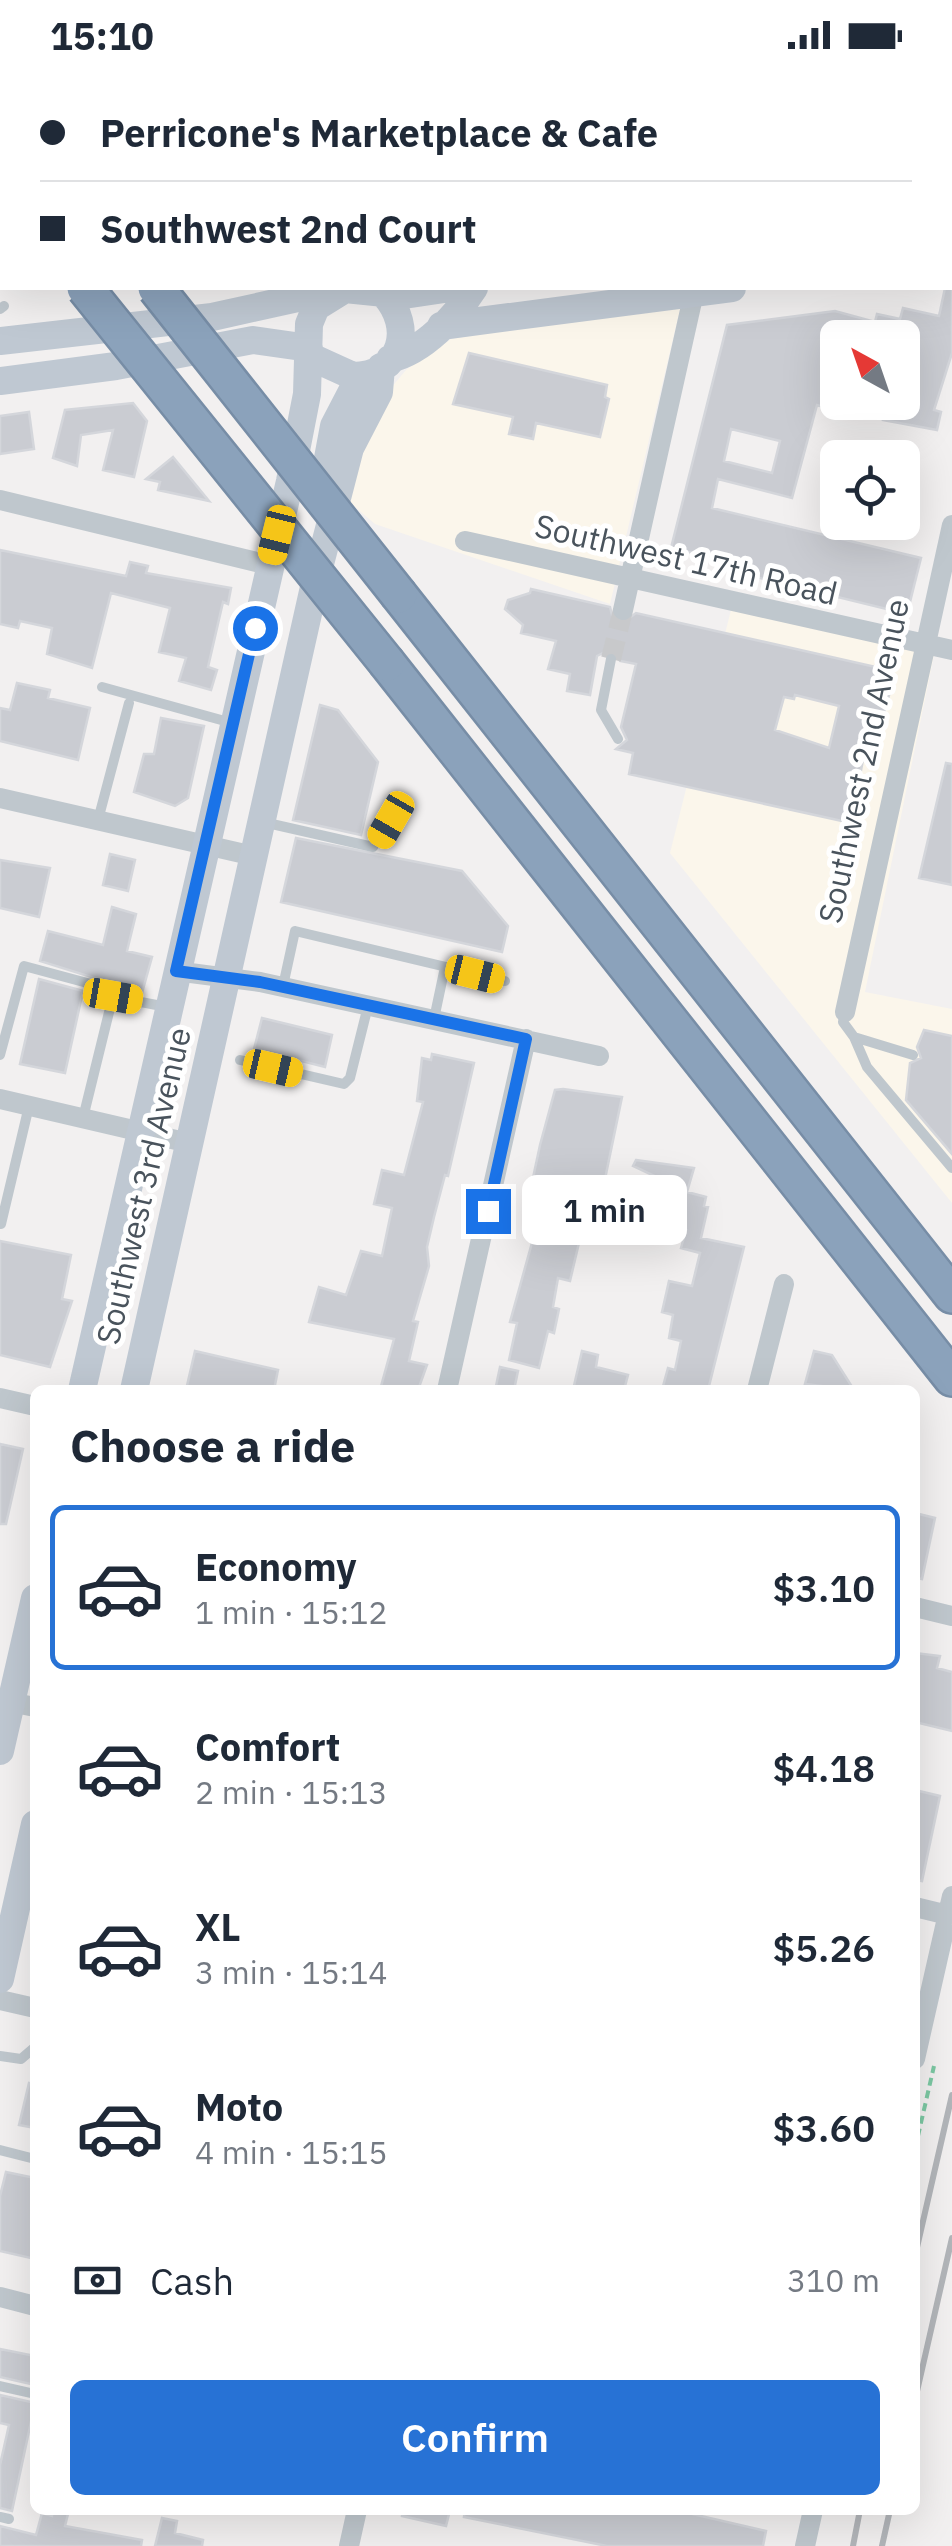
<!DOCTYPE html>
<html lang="en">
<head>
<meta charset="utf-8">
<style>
	:root { --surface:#fff; --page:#f6f6f7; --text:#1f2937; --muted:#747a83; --line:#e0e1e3; --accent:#2772d5 }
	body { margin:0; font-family:"IBM Plex Sans",sans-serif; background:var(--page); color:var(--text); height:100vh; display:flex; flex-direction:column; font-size:38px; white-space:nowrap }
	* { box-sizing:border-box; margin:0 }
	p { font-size:32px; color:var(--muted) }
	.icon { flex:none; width:55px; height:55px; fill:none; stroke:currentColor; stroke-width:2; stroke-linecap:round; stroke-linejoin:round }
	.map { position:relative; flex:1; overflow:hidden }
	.drawer { position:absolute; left:30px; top:1315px; width:890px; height:1130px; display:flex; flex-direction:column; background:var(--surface); border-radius:15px; box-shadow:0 10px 40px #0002 }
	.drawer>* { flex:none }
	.banner { position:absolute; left:0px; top:0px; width:952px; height:220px; box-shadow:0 10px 40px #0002; display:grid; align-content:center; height:220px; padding:0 40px; background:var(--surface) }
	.needle { width:65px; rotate:320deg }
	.tools { position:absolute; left:820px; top:250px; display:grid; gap:20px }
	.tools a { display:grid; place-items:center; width:100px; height:100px; border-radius:15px; background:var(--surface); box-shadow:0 10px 40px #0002; font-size:50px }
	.end { position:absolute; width:45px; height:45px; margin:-22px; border:12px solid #1a73e8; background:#fff; box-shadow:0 0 0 5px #fff }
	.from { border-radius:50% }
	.bubble { position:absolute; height:70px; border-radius:15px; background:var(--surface); box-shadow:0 10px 40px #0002; font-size:32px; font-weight:600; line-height:70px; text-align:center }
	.car { position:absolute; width:30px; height:60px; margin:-30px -15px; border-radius:12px; box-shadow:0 0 8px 2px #0007; background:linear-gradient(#f5c518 24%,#345 0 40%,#f5c518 0 76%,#345 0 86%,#f5c518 0) }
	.banner b { display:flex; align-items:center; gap:35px; height:95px; font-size:38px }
	.banner b+b { border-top:2px solid var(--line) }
	.banner i { width:25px; height:25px; background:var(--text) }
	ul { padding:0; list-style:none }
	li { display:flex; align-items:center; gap:30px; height:165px; margin:0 20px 15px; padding:0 20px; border:5px solid transparent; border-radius:15px }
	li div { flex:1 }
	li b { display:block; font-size:38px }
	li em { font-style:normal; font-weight:600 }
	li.selected { border-color:var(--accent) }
	li>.icon { width:90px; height:90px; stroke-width:1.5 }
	h2 { padding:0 40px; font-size:45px; line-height:120px }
	.pay { display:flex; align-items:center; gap:25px; height:110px; padding:0 40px; font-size:38px }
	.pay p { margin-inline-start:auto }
	.cta { display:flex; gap:20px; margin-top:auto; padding:20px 40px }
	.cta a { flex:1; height:115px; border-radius:15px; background:var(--accent); color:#fff; font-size:40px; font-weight:600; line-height:115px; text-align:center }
	.status { display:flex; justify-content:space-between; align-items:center; height:70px; padding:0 50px; background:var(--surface); direction:ltr }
	.status svg { height:28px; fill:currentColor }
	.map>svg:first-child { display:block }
	.commercial { fill:#fbf6eb }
	.building { fill:#caccd2; stroke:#d4d6db; stroke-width:2.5; fill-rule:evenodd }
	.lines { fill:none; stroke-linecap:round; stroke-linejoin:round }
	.street-tunnel { stroke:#c8c9cb; stroke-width:20; stroke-dasharray:20 10; stroke-linecap:butt }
	.highway-casing { stroke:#778da6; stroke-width:40 }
	.path { stroke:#7cc8a3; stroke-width:4; stroke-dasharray:8 5; stroke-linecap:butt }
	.lane { stroke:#bfc7cd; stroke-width:10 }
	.street { stroke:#bfc7cd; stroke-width:20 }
	.secondary { stroke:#bfc8d2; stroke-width:28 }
	.highway { stroke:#8ba2bb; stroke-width:35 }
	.rail { stroke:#b2b5b9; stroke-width:6 }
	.highway-bridge-casing { stroke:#778da6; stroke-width:40; stroke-linecap:butt }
	.highway-bridge { stroke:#8ba2bb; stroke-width:35 }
	.route { stroke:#1a73e8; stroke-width:12 }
	.labels { text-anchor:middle; stroke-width:10; stroke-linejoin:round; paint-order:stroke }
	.street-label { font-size:32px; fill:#49535c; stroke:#fff }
</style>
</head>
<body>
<div class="status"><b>15:10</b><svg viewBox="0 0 49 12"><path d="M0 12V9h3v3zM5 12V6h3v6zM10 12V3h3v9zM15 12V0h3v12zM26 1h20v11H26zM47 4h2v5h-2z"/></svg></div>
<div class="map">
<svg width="952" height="2476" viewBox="0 0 952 2476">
	<rect width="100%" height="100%" fill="#f2f0f0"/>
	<path class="commercial" d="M682,231L610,534L375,454L347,430L381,330L406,300L451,269Z
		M731,540L934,585L865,922L952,939V1133L670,783Z"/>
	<path class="building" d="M952,216V283L934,340L941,342L937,360L883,350L887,332H902V268H838V341L817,335L792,428L718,409L712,438L921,488L907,544L723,499L725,490L671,478L727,255L835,241L875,252L877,244L900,249L903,238L939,246L945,218ZM731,359L780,371L772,403L724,391Z
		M469,283L607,315L605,327L609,329L600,367L536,353L533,369L509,364L513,347L453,334Z
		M133,333L147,351L134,407L103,400L113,360L81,365L77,396L53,388L65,340Z
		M29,342L34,379L0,384V346Z
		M173,387L209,431L158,420L160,412L146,409Z
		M0,480L126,506L130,492L148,496L146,503L231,518L228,534L223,532L208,597L217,600L211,620L179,611L186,588L159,582L170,538L111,523L92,598L47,584L52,558L20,551L18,558L0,554Z
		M531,519L610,537L613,549L621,554L636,543L880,598L882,586L894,607L875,676L866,674L851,753L629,704L633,683L616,679L627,670L621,657L636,594L620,591L616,582L607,581L597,586L590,625L567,621L570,604L548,599L556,571L521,563L523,555L505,539L508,530L530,523ZM795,625L839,636L829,678L775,660L784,627L794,629Z
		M17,613L50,620L48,628L90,638L78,690L0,671V638L10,640Z
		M320,635L338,640L378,692L361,765L293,750Z
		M161,648L204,656L188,728L175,736L134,722L144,684H154Z
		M946,693L952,694V815L919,808Z
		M296,768L462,801L508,856L502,882L281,832Z
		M110,784L135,790L128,821L103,815Z
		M0,790L50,798L39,847L0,838Z
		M112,837L136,844L127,881L152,887L142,923L40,891L48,861L103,875Z
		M39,909L83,921L65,1003L20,994Z
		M262,948L332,965L325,997L254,979Z
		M924,960L952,966V1084L906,1030L910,993L921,988L917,977Z
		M432,984L474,993L448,1106L445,1105L434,1147L427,1177L429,1196L413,1251L418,1252L409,1291L427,1295L418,1320H380L394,1269L309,1252L319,1217L346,1225L361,1181L382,1186L392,1138L374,1134L382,1100L404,1105L423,1032L417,1031L422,988L431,990Z
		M563,1019L622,1027L594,1162L582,1160L570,1211L558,1208L553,1237L559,1239L554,1263L548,1261L539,1298L509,1290L517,1253L510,1252L533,1169L528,1168L538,1124L530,1122L540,1075L555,1020Z
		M636,1090L694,1098L687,1122L706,1127L704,1136L708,1137L701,1168L744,1177L708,1320H662L668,1298L675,1300L681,1271L669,1268L673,1245L662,1242L669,1211L692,1216L700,1183L681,1178L686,1160L655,1152L665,1111L633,1096Z
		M0,1171L71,1185L62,1229L72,1231L50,1297L0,1285Z
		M195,1281L278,1300L274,1320H186Z
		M582,1281L598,1285L596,1297L628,1305L624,1320H573Z
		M814,1281L832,1285L854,1320L805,1314Z
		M500,1297L518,1301L514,1320L496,1316Z
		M0,1374L23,1379L6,1454H0Z
		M915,1443L935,1448L922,1509L915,1508Z
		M915,1583L940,1586L937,1598L952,1602V1661L915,1652Z
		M915,1720L940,1726L922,1811L915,1810Z
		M29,2013L35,2014V2058L19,2055Z
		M6,2102L35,2108V2189L0,2181V2126Z
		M0,2279L35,2286V2315L0,2307Z
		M0,2325L35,2333L12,2441L0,2438V2395L9,2355L0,2353Z
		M53,2440H69L65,2456L142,2470L141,2476H0V2456L36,2465L42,2443L52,2446Z
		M403,2440H450L446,2456L402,2446Z
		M465,2440H675L766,2461L763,2476H607L464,2447Z
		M162,2448L177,2451L175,2463L203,2470L202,2476H155Z"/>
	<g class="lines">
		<path class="street-tunnel" d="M611,589L623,540"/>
		<g class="highway-casing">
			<path id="highway" d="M0,5L2,8
				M0,43L2,45
				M0,118L2,121
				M399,525L952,1225
				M387,593L952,1308"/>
		</g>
		<path class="path" d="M915,2079L934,1996"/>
		<path class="lane" d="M908,0L909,2
			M833,2L836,0
			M950,81L952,79
			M0,239L4,236
			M611,589L601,640L618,669
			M102,617L232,653
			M98,750L129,633
			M263,752L373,777L391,750
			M283,916L295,861L505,911
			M845,942L843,952L854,967L913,985
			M434,949L445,897
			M854,967L867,997L952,1098
			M0,985L24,896L106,918L104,925L167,937
			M240,990L344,1014L350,1008L368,936
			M83,1048L113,926
			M1,1154L29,1036
			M0,1986L21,1989L35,1977
			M0,2080L35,2089
			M0,2316L35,2324
			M0,2447L9,2449"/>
		<path class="street" d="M218,0L221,2
			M265,2L267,0
			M0,430L269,495
			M465,471L952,580
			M623,540L695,218
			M0,728L254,786
			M175,901L260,912L599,986
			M845,942L952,455
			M0,1029L189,1073
			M447,1320L526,969
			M757,1320L784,1214
			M0,1328L35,1336
			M915,1537L952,1546
			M0,1630L35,1637
			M915,1837L948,1845
			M0,1930L35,1938
			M915,1989L952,1826
			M0,2227L35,2236
			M349,2476L357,2440
			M805,2476L813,2440"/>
		<path class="secondary" d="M855,0L857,2
			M715,2L718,0
			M950,106L952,108
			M950,148H952
			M950,191H952
			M441,256L732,218
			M0,271L212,247L302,227H327
			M309,286L353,306C402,305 415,258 384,224
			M390,289C424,281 456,246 474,218
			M0,311L116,296L253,270L309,278
			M320,431L334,356L360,306
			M82,1320L290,411L307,324L309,254L316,237L345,219L404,225L451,218
			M134,1320L314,517L350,378L379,322L381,297
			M0,1681L35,1528
			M0,1909L35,1754"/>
		<use href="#highway" class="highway"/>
		<path class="rail" d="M915,2186L952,2025
			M915,2330L952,2168
			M853,2476L860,2440
			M882,2476L890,2440"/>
		<g class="highway-bridge-casing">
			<path id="highway-bridge" d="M85,218L387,593
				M156,218L399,525"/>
		</g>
		<use href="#highway-bridge" class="highway-bridge"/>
	</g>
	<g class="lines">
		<path class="route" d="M255,558L176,901L260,912L526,969L488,1141"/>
	</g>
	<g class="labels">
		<g class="street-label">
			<text transform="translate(686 490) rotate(13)" y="11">Southwest 17th Road</text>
			<text transform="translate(864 691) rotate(-78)" y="11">Southwest 2nd Avenue</text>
			<text transform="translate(144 1116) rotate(-77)" y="11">Southwest 3rd Avenue</text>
		</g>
	</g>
</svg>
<div class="tools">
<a><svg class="needle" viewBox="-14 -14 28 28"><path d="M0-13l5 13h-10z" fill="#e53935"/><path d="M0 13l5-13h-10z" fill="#747a83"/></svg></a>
<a><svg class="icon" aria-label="locate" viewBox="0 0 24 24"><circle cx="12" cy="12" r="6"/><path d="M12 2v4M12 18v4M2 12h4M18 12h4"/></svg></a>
</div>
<i class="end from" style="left:255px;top:558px"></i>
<i class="end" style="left:488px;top:1141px"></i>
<div class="bubble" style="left:522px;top:1105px;width:165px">1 min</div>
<i class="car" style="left:277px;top:465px;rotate:194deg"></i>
<i class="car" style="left:391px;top:750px;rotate:210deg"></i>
<i class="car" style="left:475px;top:904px;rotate:104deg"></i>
<i class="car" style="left:113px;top:926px;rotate:100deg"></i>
<i class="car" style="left:273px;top:998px;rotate:103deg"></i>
<div class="banner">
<b><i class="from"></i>Perricone's Marketplace &amp; Cafe</b>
<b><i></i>Southwest 2nd Court</b>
</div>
<section class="drawer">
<h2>Choose a ride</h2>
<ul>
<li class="selected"><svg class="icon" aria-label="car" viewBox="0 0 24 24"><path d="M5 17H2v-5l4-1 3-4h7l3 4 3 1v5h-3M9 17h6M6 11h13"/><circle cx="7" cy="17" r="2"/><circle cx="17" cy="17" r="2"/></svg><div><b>Economy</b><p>1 min · 15:12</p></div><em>$3.10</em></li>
<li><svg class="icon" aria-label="car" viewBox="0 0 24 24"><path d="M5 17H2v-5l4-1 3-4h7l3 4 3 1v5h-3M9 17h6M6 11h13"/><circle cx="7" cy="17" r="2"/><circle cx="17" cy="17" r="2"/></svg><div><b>Comfort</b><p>2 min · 15:13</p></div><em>$4.18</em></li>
<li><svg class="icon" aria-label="car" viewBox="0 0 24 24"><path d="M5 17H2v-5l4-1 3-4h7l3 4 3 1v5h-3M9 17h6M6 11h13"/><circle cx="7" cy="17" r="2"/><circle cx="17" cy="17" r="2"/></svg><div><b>XL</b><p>3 min · 15:14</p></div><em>$5.26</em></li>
<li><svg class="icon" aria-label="car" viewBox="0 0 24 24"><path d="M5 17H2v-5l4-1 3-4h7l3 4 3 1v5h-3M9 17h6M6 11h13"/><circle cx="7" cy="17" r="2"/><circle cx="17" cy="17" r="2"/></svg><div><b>Moto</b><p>4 min · 15:15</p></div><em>$3.60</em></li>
</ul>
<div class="pay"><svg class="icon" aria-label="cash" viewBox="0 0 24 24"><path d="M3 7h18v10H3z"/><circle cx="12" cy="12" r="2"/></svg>Cash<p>310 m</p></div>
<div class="cta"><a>Confirm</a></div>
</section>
</div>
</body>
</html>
